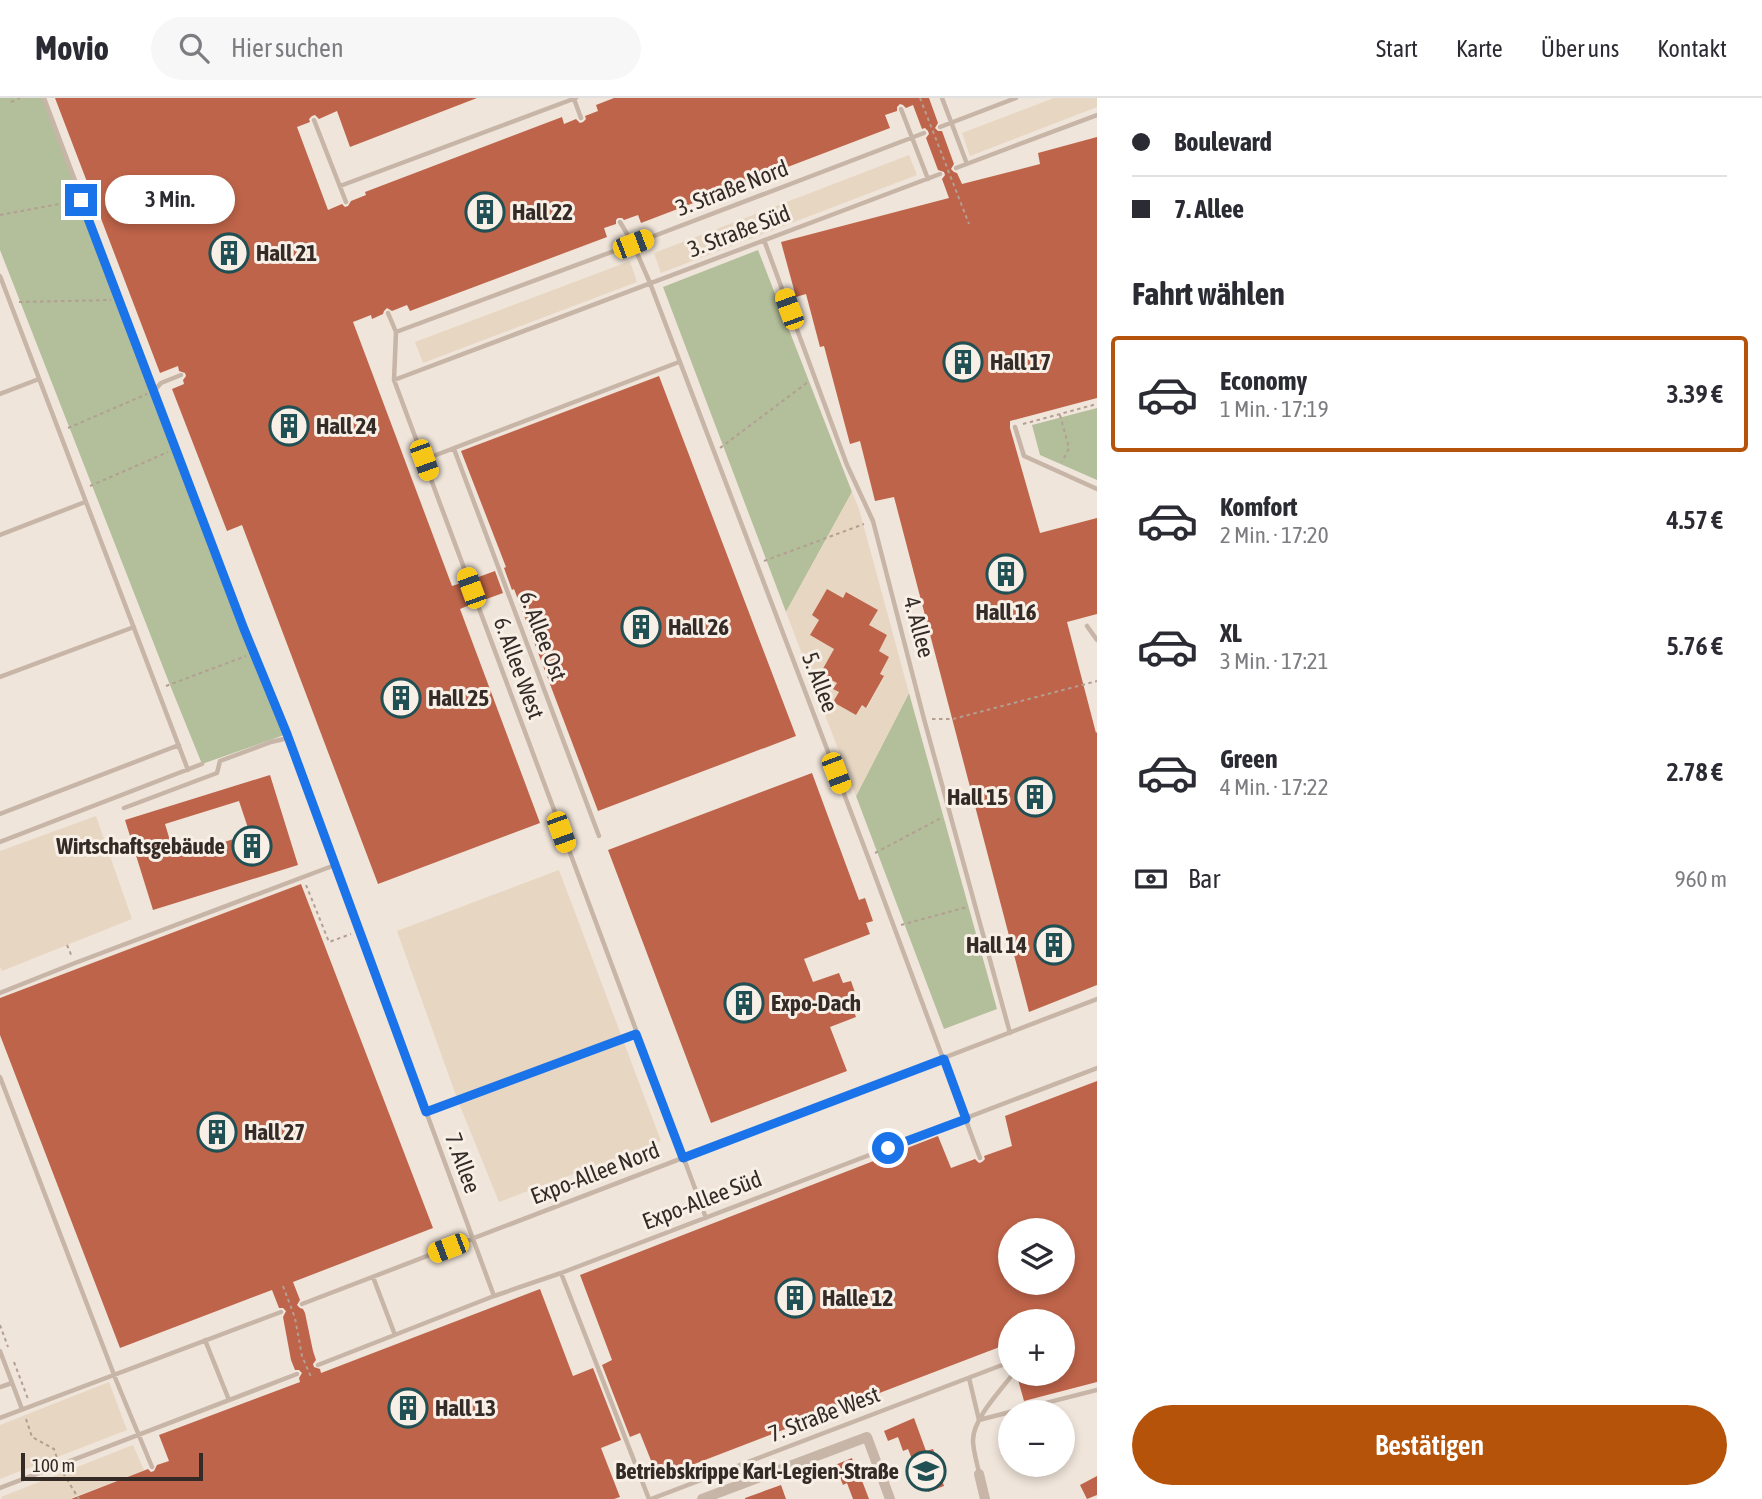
<!DOCTYPE html>
<html lang="de">
<head>
<meta charset="utf-8">
<style>
	:root { --surface:#fff; --page:#f7f7f7; --text:#2b2b33; --muted:#7c7c81; --line:#e1e1e2; --accent:#b45309 }
	body { margin:0; font-family:"Asap Condensed",sans-serif; background:var(--page); color:var(--text); height:100vh; display:flex; flex-direction:column; font-size:26px; white-space:nowrap }
	* { box-sizing:border-box; margin:0 }
	p { font-size:23px; color:var(--muted) }
	.icon { flex:none; width:38px; height:38px; fill:none; stroke:currentColor; stroke-width:2; stroke-linecap:round; stroke-linejoin:round }
	.map { position:relative; flex:1; overflow:hidden }
	.side { display:flex; flex-direction:column; background:var(--surface); width:665px }
	.side>* { flex:none }
	.top-card { display:grid; align-content:center; height:154px; padding:0 35px; background:var(--surface) }
	.buttons { position:absolute; left:998px; top:1120px; display:grid; gap:14px }
	.buttons a { display:grid; place-items:center; width:77px; height:77px; border-radius:50%; background:var(--surface); box-shadow:0 4px 10px #0003; font-size:35px }
	.scale { position:absolute; left:21px; bottom:18px; width:182px; box-sizing:border-box; padding-left:7px; border:4px solid #342b27; border-top:0; font-size:19px; line-height:24px; white-space:nowrap; color:#342b27; -webkit-text-stroke:5px #f8efe6; paint-order:stroke }
	.end { position:absolute; width:32px; height:32px; margin:-16px; border:9px solid #1a73e8; background:#fff; box-shadow:0 0 0 4px #fff }
	.from { border-radius:50% }
	.bubble { position:absolute; height:49px; border-radius:24px; background:var(--surface); box-shadow:0 4px 10px #0003; font-size:23px; font-weight:600; line-height:49px; text-align:center }
	.car { position:absolute; width:21px; height:42px; margin:-21px -10px; border-radius:9px; box-shadow:0 0 5px 2px #0007; background:linear-gradient(#f5c518 24%,#345 0 40%,#f5c518 0 76%,#345 0 86%,#f5c518 0) }
	.top-card b { display:flex; align-items:center; gap:24px; height:66px; font-size:26px }
	.top-card b+b { border-top:2px solid var(--line) }
	.top-card i { width:18px; height:18px; background:var(--text) }
	ul { padding:0; list-style:none }
	li { display:flex; align-items:center; gap:21px; height:116px; margin:0 14px 10px; padding:0 21px; border:4px solid transparent; border-radius:7px }
	li div { flex:1 }
	li b { display:block; font-size:26px }
	li em { font-style:normal; font-weight:600 }
	li.on { border-color:var(--accent) }
	li>.icon { width:63px; height:63px; stroke-width:1.5 }
	h2 { padding:0 35px; font-size:32px; line-height:84px }
	.pay { display:flex; align-items:center; gap:18px; height:77px; padding:0 35px; font-size:26px }
	.pay p { margin-inline-start:auto }
	.action { display:flex; gap:14px; margin-top:auto; padding:14px 35px }
	.action a { flex:1; height:80px; border-radius:42px; background:var(--accent); color:#fff; font-size:28px; font-weight:600; line-height:80px; text-align:center }
	header { display:flex; align-items:center; gap:42px; box-sizing:border-box; height:98px; padding:0 35px; background:var(--surface); border-bottom:2px solid var(--line) }
	header strong { font-size:33px }
	nav { display:flex; gap:38px; margin-inline-start:auto; font-size:24px }
	.search { width:490px; height:63px; background:var(--page); display:flex; align-items:center; gap:18px; box-sizing:border-box; padding:0 24px; border-radius:38px; color:var(--muted); font-size:26px }
	main { display:flex; flex:1; min-height:0 }
	.map>svg:first-child { display:block }
	.green { fill:#b3be9b }
	.plaza { fill:#e7d6c2; fill-rule:evenodd }
	.building { fill:#be644a; fill-rule:evenodd }
	.lines { fill:none; stroke-linecap:round; stroke-linejoin:round }
	.path { stroke:#b39f92; stroke-width:2; stroke-dasharray:3.5 3.5; stroke-linecap:butt }
	.lane { stroke:#c7b5a7; stroke-width:4.5 }
	.street { stroke:#c7b5a7; stroke-width:10 }
	.path-bridge { stroke:#b39f92; stroke-width:2; stroke-dasharray:3.5 3.5; stroke-linecap:butt }
	.route { stroke:#1a73e8; stroke-width:9 }
	.labels { text-anchor:middle; stroke-width:6; stroke-linejoin:round; paint-order:stroke }
	.street-label { font-size:23px; fill:#342b27; stroke:#f8efe6 }
	.poi-label { font-size:23px; font-weight:bold; fill:#342b27; stroke:#f8efe6; text-anchor:start }
</style>
</head>
<body>
<header>
<strong>Movio</strong>
<div class="search"><svg class="icon" aria-label="search" viewBox="0 0 24 24"><circle cx="10" cy="10" r="6"/><path d="M15 15l6 6"/></svg>Hier suchen</div>
<nav><a>Start</a><a>Karte</a><a>Über uns</a><a>Kontakt</a></nav>
</header>
<main>
<div class="map">
<svg width="1097" height="1401" viewBox="0 0 1097 1401">
	<rect width="100%" height="100%" fill="#f0e5da"/>
	<path class="green" d="M0,0H44L81,102L287,636L202,666L170,587L0,152Z
		M758,152L852,394L786,514L663,189Z
		M1097,310V382L1040,357L1032,327Z
		M909,595L997,911L944,931L856,698Z"/>
	<path class="plaza" d="M1054,0H1097V9L970,58L962,35Z
		M909,57L917,77L661,175L654,155Z
		M630,163L637,184L423,265L415,244Z
		M852,394L859,411L909,595L856,698L786,514ZM847,494L878,512L869,527L887,537L879,553L889,559L880,576L884,579L867,610L862,607L856,617L834,604L839,594L834,591L837,585L821,576L834,551L810,537L819,522L843,500Z
		M96,718L132,821L2,873L0,869V753Z
		M559,772L661,1043L499,1104L458,1003L397,833Z
		M109,1284L127,1332L0,1381V1327Z
		M133,1347L144,1372L69,1401H2L1,1399Z"/>
	<path class="building" d="M55,0H477L350,49L337,13L319,21L315,17L312,18L309,21L310,24L297,29L328,112L342,106L345,109L348,108L351,103L366,97L365,94L562,19L564,26L576,21L580,25L583,24L586,21L585,18L598,13L596,7L614,0H929L938,25L935,30L938,33H942L954,66L951,71L954,74L957,75L962,86L1040,66L1038,55L1097,39V300L1010,323V330L1040,435L1097,420V516L1067,524L1096,635L1097,634V887L1029,914L894,399L875,403L860,343L850,346L824,248L820,249L806,196L796,199L781,144L949,100L942,81L945,77L944,74L938,72L926,40L929,36L928,33L925,30L922,31L913,7L906,10L903,7L900,6L897,9V13L885,17L890,30L641,125L638,117L624,122L622,120H618L616,122V126L604,130L607,139L410,213L407,207L392,213L387,210L384,213L383,216L372,221L371,217L353,224L452,488L464,484L472,506L460,511L540,725L378,786L242,427L227,433L172,291L184,286L183,282L186,278L185,275L179,273L178,268L160,275Z
		M659,278L796,638L598,713L514,491L512,492L504,470L506,469L461,353Z
		M495,473L503,495L481,503L473,481Z
		M827,491L843,500L846,494L878,512L869,527L887,537L879,553L889,559L880,576L884,578L866,610L862,607L856,617L833,604L839,594L833,591L837,585L820,576L834,551L810,537L819,522L812,517Z
		M812,675L859,802L865,800L873,823L866,825L870,836L804,861L813,884L839,875L843,885L851,883L859,906L852,908L856,919L830,929L847,973L711,1025L608,752Z
		M270,677L298,767L153,812L125,722ZM239,703L250,736L175,759L165,726Z
		M301,786L433,1130L293,1184L300,1202L297,1207L300,1210L303,1211L305,1215L313,1253L316,1262L313,1266L314,1269L320,1271L321,1275L540,1191L573,1278L593,1270L621,1342L601,1350L620,1399L614,1401H71L148,1371L151,1374L154,1373L157,1367L169,1363L159,1337L300,1284L299,1280L302,1275L299,1272H295L291,1262L283,1219L286,1213L283,1210H279L272,1192L120,1250L0,937V900Z
		M1097,983V1284L1024,1303L1017,1278L1025,1276H1062V1266L1067,1265L1062,1244V1223H1057L1056,1218L1042,1223H1010V1245L658,1380L640,1335L630,1339L602,1267L612,1262L580,1177L938,1038L951,1070L975,1061L979,1065L982,1064L985,1061L984,1058L1012,1048L1005,1018ZM1010,1132H1062V1185H1010Z
		M914,1320L926,1353L933,1351L944,1381L942,1382L944,1388L928,1394L925,1388L923,1389L908,1351L903,1353L898,1339L888,1343L884,1333Z
		M852,1360L854,1368L856,1367L869,1401H853L847,1385L843,1387L835,1367Z
		M1097,1378V1397L1087,1401L1080,1387Z
		M781,1387L786,1401H745V1400Z"/>
	<g class="lines">
		<path class="path" d="M11,4L20,0
			M0,117L75,103
			M19,204L111,202
			M1060,317L1069,350L1062,364
			M1023,326L1097,306
			M68,330L147,296
			M720,350L808,284
			M90,388L168,354
			M764,463L864,426
			M166,588L246,558
			M932,621H953L1097,583
			M875,755L941,720
			M306,787L329,844L351,836
			M901,827L967,809
			M67,847L72,859
			M283,1188L295,1220L302,1258L311,1279
			M0,1227L8,1249
			M14,1264L28,1301
			M26,1321L32,1339L54,1351L57,1360
			M63,1375L79,1401"/>
		<path class="lane" d="M44,0L253,555L287,636L494,1198
			M942,0L967,66
			M574,1L581,20
			M901,11L928,81
			M314,22L346,104
			M940,29L1016,0
			M956,70L1097,17
			M340,88L576,0
			M620,124L633,146L650,185L868,759L980,1060
			M764,142L847,367L873,423L924,621L1010,935
			M0,178L188,672
			M388,215L396,234L394,282L706,1120
			M396,234L633,146L924,35
			M394,282L940,76
			M154,293L161,285L181,277
			M0,296L39,281
			M1015,329L1024,358L1097,391
			M454,351L599,738
			M423,362L679,264
			M0,437L85,404
			M1087,528L1097,542
			M0,579L134,529
			M124,710L217,675L220,663L271,644L288,640
			M0,716L179,647
			M0,744L202,666
			M0,895L75,865L335,767
			M0,979L116,1282L152,1369
			M426,1015L636,936
			M561,1175L649,1401
			M373,1179L395,1237
			M302,1206L1097,901
			M205,1242L229,1302
			M0,1253L22,1311
			M318,1267L494,1198L561,1175L1097,970
			M969,1280L979,1322L1010,1314
			M0,1289L12,1285
			M1010,1314L1097,1292
			M0,1320L281,1214
			M979,1375C977,1364 973,1353 973,1342C973,1321 1000,1293 1013,1276
			M0,1390L297,1276
			M651,1401L1010,1264"/>
		<path class="street" d="M979,1376L985,1401
			M702,1401L867,1339L890,1401"/>
		<path class="path-bridge" d="M920,0L969,126"/>
	</g>
	<g class="lines">
		<path class="route" d="M81,102L244,531L287,636L426,1014L636,936L683,1060L944,961L966,1021L888,1050"/>
	</g>
	<defs>
		<g id="building-ring" transform="scale(2.0125)"><circle r="9.5" fill="#f8efe6" stroke="#205053" stroke-width="1.5"/><path d="M-4-6H4V6H1V3H-1V6H-4ZM-2.5-4.3h1.7v1.8h-1.7ZM.8-4.3h1.7v1.8H.8ZM-2.5-1h1.7V.8h-1.7ZM.8-1h1.7V.8H.8Z" fill="#205053"/></g>
		<g id="school-ring" transform="scale(2.0125)"><circle r="9.5" fill="#f8efe6" stroke="#205053" stroke-width="1.5"/><path d="M0-5L7-2L0 1L-7-2ZM-4 1L0 2.5L4 1V4Q0 6-4 4Z" fill="#205053"/></g>
	</defs>
	<g fill-rule="evenodd">
		<use href="#building-ring" x="485" y="114"/>
		<use href="#building-ring" x="229" y="155"/>
		<use href="#building-ring" x="963" y="264"/>
		<use href="#building-ring" x="289" y="328"/>
		<use href="#building-ring" x="1006" y="476"/>
		<use href="#building-ring" x="641" y="529"/>
		<use href="#building-ring" x="401" y="600"/>
		<use href="#building-ring" x="1035" y="699"/>
		<use href="#building-ring" x="252" y="748"/>
		<use href="#building-ring" x="1054" y="847"/>
		<use href="#building-ring" x="744" y="905"/>
		<use href="#building-ring" x="217" y="1034"/>
		<use href="#building-ring" x="795" y="1200"/>
		<use href="#building-ring" x="408" y="1310"/>
		<use href="#school-ring" x="926" y="1373"/>
	</g>
	<g class="labels">
		<g class="street-label">
			<text transform="translate(732 90) rotate(-21)" y="8">3. Straße Nord</text>
			<text transform="translate(739 133) rotate(-21)" y="8">3. Straße Süd</text>
			<text transform="translate(919 529) rotate(75)" y="8">4. Allee</text>
			<text transform="translate(543 538) rotate(69)" y="8">6. Allee Ost</text>
			<text transform="translate(519 570) rotate(70)" y="8">6. Allee West</text>
			<text transform="translate(820 584) rotate(69)" y="8">5. Allee</text>
			<text transform="translate(463 1065) rotate(70)" y="8">7. Allee</text>
			<text transform="translate(595 1075) rotate(-21)" y="8">Expo-Allee Nord</text>
			<text transform="translate(702 1102) rotate(-21)" y="8">Expo-Allee Süd</text>
			<text transform="translate(824 1316) rotate(-21)" y="8">7. Straße West</text>
		</g>
		<g class="poi-label">
			<text x="512" y="122">Hall 22</text>
			<text x="256" y="163">Hall 21</text>
			<text x="990" y="272">Hall 17</text>
			<text x="316" y="336">Hall 24</text>
			<text x="1006" y="522" text-anchor="middle">Hall 16</text>
			<text x="668" y="537">Hall 26</text>
			<text x="428" y="608">Hall 25</text>
			<text x="1008" y="707" text-anchor="end">Hall 15</text>
			<text x="225" y="756" text-anchor="end">Wirtschaftsgebäude</text>
			<text x="1027" y="855" text-anchor="end">Hall 14</text>
			<text x="771" y="913">Expo-Dach</text>
			<text x="244" y="1042">Hall 27</text>
			<text x="822" y="1208">Halle 12</text>
			<text x="435" y="1318">Hall 13</text>
			<text x="899" y="1381" text-anchor="end">Betriebskrippe Karl-Legien-Straße</text>
		</g>
	</g>
</svg>
<div class="buttons">
<a><svg class="icon" aria-label="layers" viewBox="0 0 24 24"><path d="M12 4l9 5-9 5-9-5zM3 14l9 5 9-5"/></svg></a>
<a>+</a>
<a>−</a>
</div>
<div class="scale">100 m</div>
<i class="end from" style="left:888px;top:1050px"></i>
<i class="end" style="left:81px;top:102px"></i>
<div class="bubble" style="left:105px;top:77px;width:130px">3 Min.</div>
<i class="car" style="left:633px;top:146px;rotate:69deg"></i>
<i class="car" style="left:789px;top:211px;rotate:340deg"></i>
<i class="car" style="left:424px;top:362px;rotate:160deg"></i>
<i class="car" style="left:471px;top:490px;rotate:340deg"></i>
<i class="car" style="left:836px;top:675px;rotate:159deg"></i>
<i class="car" style="left:561px;top:734px;rotate:160deg"></i>
<i class="car" style="left:448px;top:1150px;rotate:249deg"></i>
</div>
<section class="side">
<div class="top-card">
<b><i class="from"></i>Boulevard</b>
<b><i></i>7. Allee</b>
</div>
<h2>Fahrt wählen</h2>
<ul>
<li class="on"><svg class="icon" aria-label="car" viewBox="0 0 24 24"><path d="M5 17H2v-5l4-1 3-4h7l3 4 3 1v5h-3M9 17h6M6 11h13"/><circle cx="7" cy="17" r="2"/><circle cx="17" cy="17" r="2"/></svg><div><b>Economy</b><p>1 Min. · 17:19</p></div><em>3.39 €</em></li>
<li><svg class="icon" aria-label="car" viewBox="0 0 24 24"><path d="M5 17H2v-5l4-1 3-4h7l3 4 3 1v5h-3M9 17h6M6 11h13"/><circle cx="7" cy="17" r="2"/><circle cx="17" cy="17" r="2"/></svg><div><b>Komfort</b><p>2 Min. · 17:20</p></div><em>4.57 €</em></li>
<li><svg class="icon" aria-label="car" viewBox="0 0 24 24"><path d="M5 17H2v-5l4-1 3-4h7l3 4 3 1v5h-3M9 17h6M6 11h13"/><circle cx="7" cy="17" r="2"/><circle cx="17" cy="17" r="2"/></svg><div><b>XL</b><p>3 Min. · 17:21</p></div><em>5.76 €</em></li>
<li><svg class="icon" aria-label="car" viewBox="0 0 24 24"><path d="M5 17H2v-5l4-1 3-4h7l3 4 3 1v5h-3M9 17h6M6 11h13"/><circle cx="7" cy="17" r="2"/><circle cx="17" cy="17" r="2"/></svg><div><b>Green</b><p>4 Min. · 17:22</p></div><em>2.78 €</em></li>
</ul>
<div class="pay"><svg class="icon" aria-label="cash" viewBox="0 0 24 24"><path d="M3 7h18v10H3z"/><circle cx="12" cy="12" r="2"/></svg>Bar<p>960 m</p></div>
<div class="action"><a>Bestätigen</a></div>
</section>
</main>
</body>
</html>
